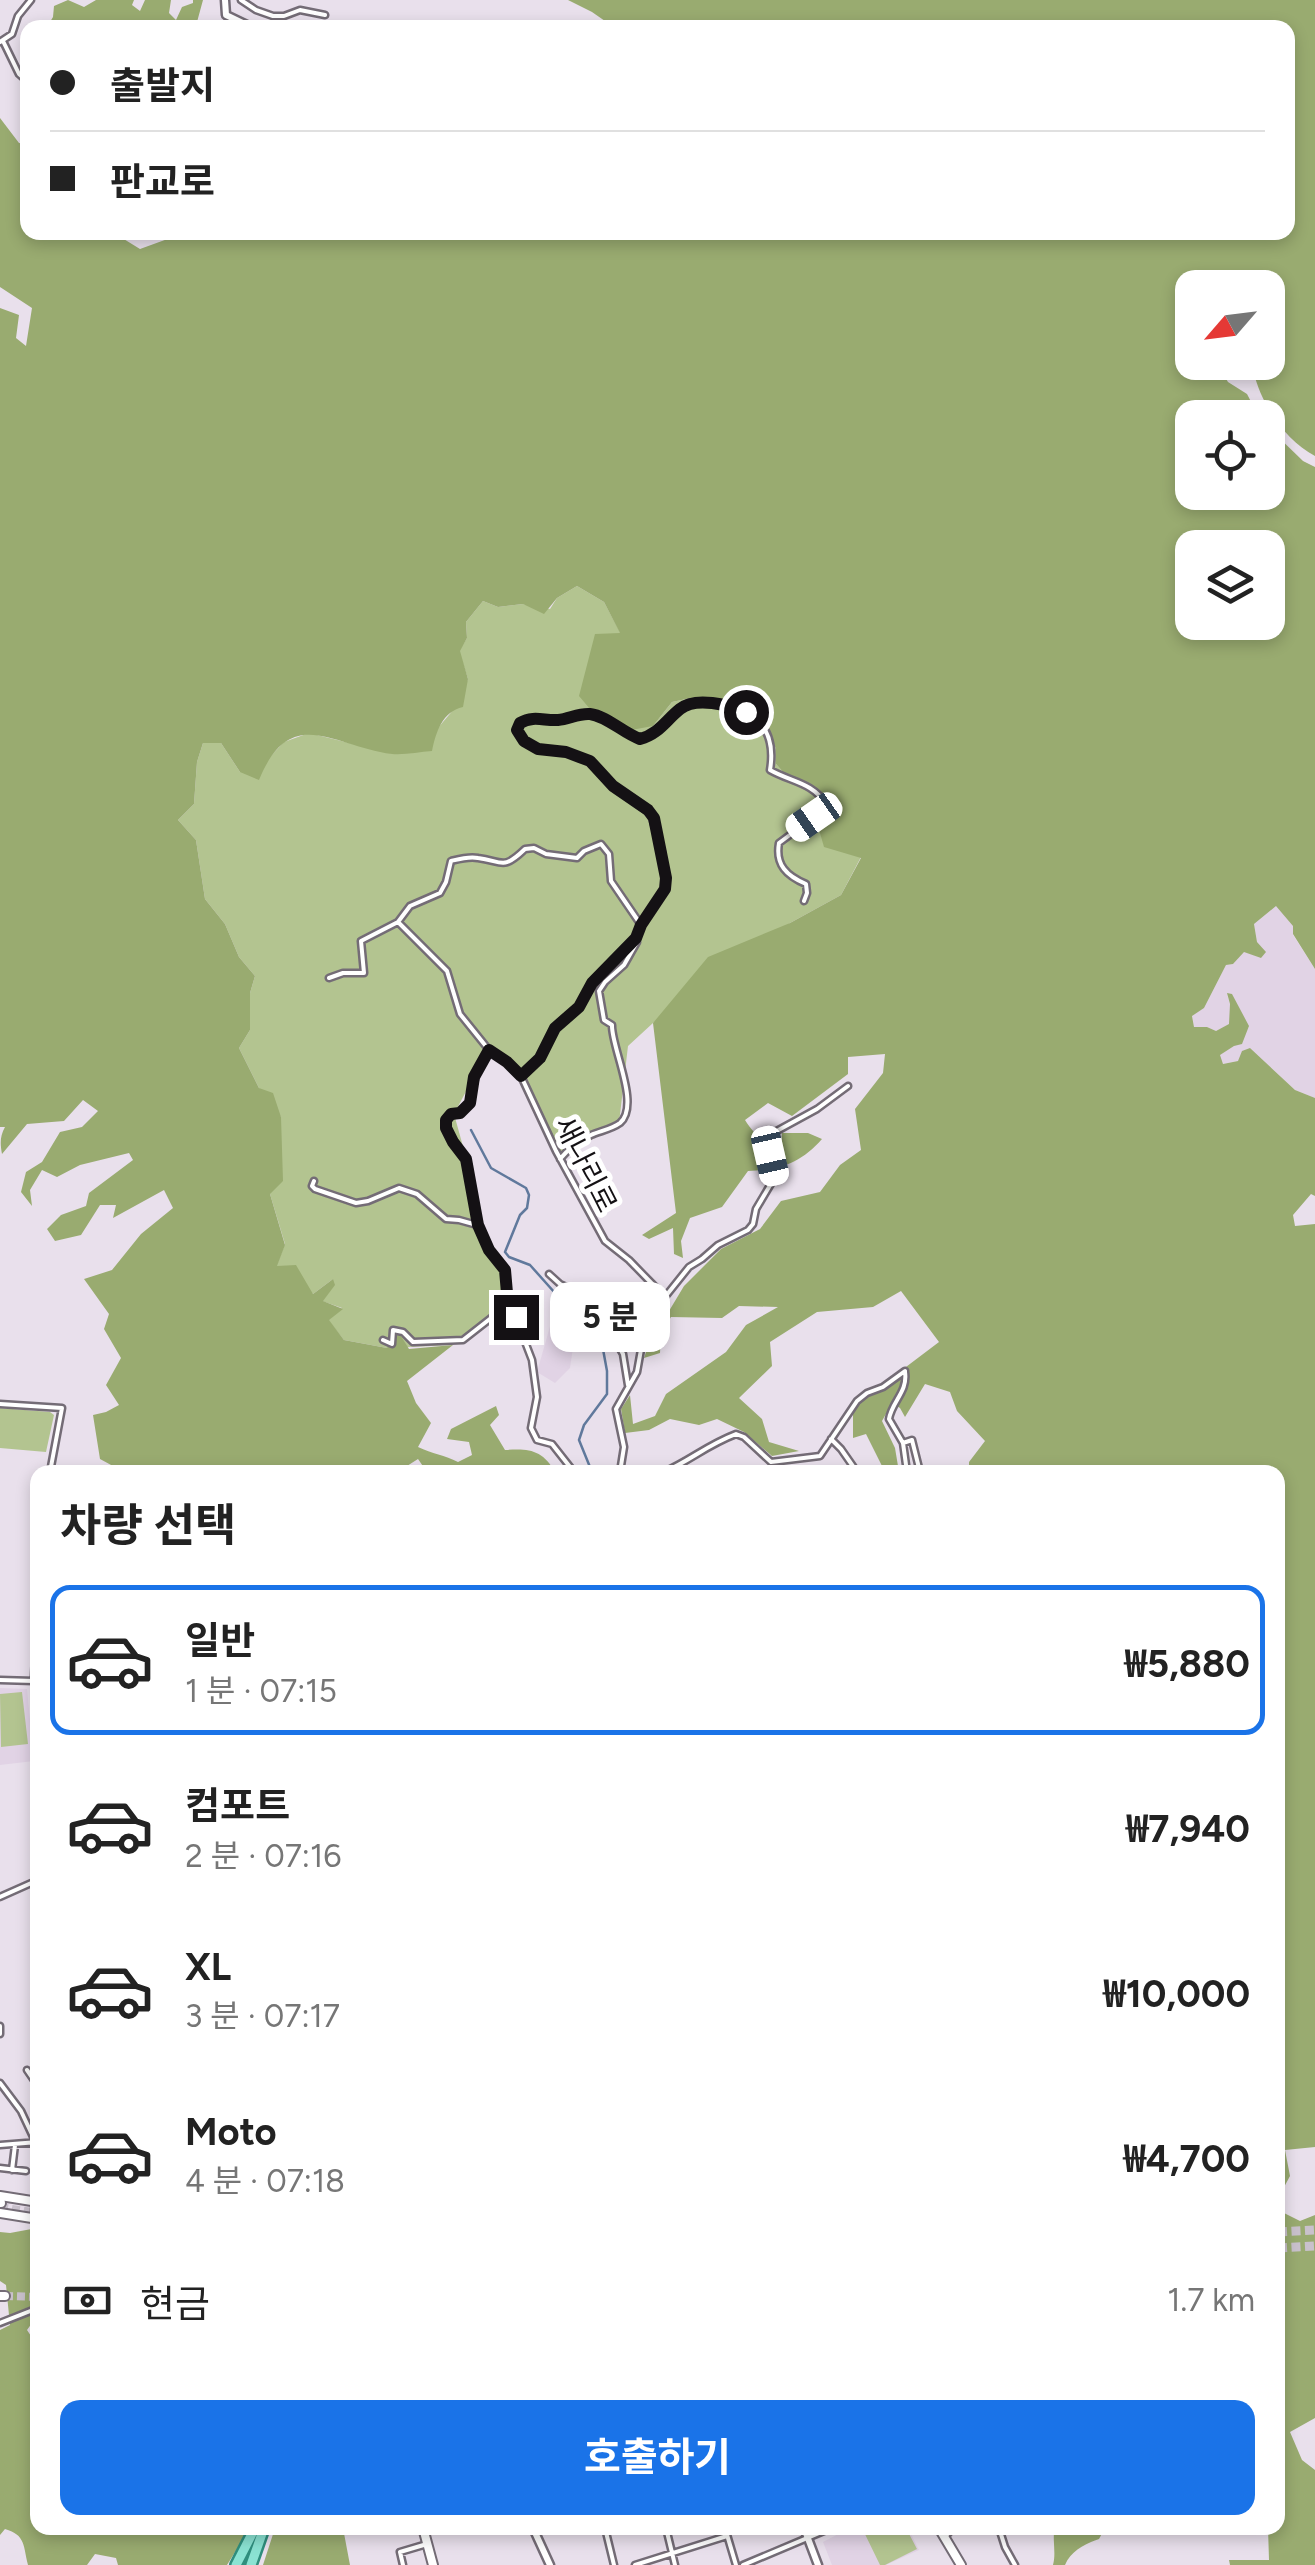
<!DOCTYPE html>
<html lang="ko">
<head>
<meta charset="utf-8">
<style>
	:root { --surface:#fff; --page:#f6f6f6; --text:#222; --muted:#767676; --line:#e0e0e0; --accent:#1a73e8 }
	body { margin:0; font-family:Figtree,"Noto Sans KR",sans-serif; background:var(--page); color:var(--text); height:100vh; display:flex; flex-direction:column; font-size:38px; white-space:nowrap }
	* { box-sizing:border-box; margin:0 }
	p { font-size:32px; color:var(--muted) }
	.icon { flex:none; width:55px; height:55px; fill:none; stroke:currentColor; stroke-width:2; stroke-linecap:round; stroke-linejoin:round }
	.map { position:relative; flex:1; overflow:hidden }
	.drawer { position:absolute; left:30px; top:1465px; width:1255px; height:1070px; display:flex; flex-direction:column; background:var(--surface); border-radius:20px; box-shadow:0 5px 15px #0003 }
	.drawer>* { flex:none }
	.banner { position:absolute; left:20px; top:20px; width:1275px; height:220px; border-radius:20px; box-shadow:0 5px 15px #0003; display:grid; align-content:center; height:220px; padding:0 30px; background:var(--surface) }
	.needle { width:65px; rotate:242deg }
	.controls { position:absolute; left:1175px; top:270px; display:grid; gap:20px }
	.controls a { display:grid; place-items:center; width:110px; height:110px; border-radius:20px; background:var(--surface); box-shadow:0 5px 15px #0003; font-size:50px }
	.end { position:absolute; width:45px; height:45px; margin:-22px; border:12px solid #141114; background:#fff; box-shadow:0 0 0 5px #fff }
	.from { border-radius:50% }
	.bubble { position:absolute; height:70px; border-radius:20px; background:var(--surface); box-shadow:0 5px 15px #0003; font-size:32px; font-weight:700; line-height:70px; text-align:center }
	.car { position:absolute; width:30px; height:60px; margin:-30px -15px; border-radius:12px; box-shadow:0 0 8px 2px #0007; background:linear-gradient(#fff 24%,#345 0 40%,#fff 0 76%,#345 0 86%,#fff 0) }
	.banner b { display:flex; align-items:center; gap:35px; height:95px; font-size:38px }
	.banner b+b { border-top:2px solid var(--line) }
	.banner i { width:25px; height:25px; background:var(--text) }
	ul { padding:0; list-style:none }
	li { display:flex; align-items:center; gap:30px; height:150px; margin:0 20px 15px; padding:0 10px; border:5px solid transparent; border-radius:20px }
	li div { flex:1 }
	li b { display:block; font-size:38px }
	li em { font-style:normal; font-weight:700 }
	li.on { border-color:var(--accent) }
	li>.icon { width:90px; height:90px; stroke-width:1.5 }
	h2 { padding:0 30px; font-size:45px; line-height:120px }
	.pay { display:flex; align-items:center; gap:25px; height:110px; padding:0 30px; font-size:38px }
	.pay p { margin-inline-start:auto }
	.cta { display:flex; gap:20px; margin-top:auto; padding:20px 30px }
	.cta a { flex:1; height:115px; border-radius:20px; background:var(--accent); color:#fff; font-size:40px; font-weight:700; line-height:115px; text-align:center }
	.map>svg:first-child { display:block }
	.built { fill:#e1d3e5 }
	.green { fill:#b3c490 }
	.forest { fill:#99ab70; fill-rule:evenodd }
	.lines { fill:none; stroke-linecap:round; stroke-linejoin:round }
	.stream { stroke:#60799c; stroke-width:2.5 }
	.secondary-tunnel { stroke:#c9c1cc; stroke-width:8; stroke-dasharray:8 4; stroke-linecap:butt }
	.primary-tunnel { stroke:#c9c1cc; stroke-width:9; stroke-dasharray:9 4.5; stroke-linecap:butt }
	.minor-casing { stroke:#746c76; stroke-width:9 }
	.tertiary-casing { stroke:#746c76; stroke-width:11 }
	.secondary-casing { stroke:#746c76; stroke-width:12 }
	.primary-casing { stroke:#2f8e7d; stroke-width:14 }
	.minor { stroke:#fff; stroke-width:4 }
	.tertiary { stroke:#fff; stroke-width:6 }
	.secondary { stroke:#fff; stroke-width:8 }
	.primary { stroke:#8be3d3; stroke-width:9 }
	.route { stroke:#141114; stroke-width:12 }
	.labels { text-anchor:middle; stroke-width:10; stroke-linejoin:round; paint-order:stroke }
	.street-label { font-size:28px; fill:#141114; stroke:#fff }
</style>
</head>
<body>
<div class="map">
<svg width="1315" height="2565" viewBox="0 0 1315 2565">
	<rect width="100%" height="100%" fill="#e9e0ec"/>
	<path class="built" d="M1277,905L1293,926V935L1315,969V1098L1295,1090L1250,1048L1238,1061L1223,1064L1219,1055L1234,1046L1249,1027L1227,994L1230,1004V1024L1216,1031L1207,1027H1194L1192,1015L1204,1008L1226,965L1233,964L1244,951L1261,958L1265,952L1257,942L1254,924Z
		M575,1309L574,1341L570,1368L555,1383L537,1372L553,1316Z
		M0,1688L27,1689L34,1761L0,1765Z
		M850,2528H908L919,2550L886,2565H832L823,2542Z"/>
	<path class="green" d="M577,586L604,602L621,634L653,726L672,702L691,698L737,701L757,714L767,726L776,749V764L784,773L834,804L818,826L861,857L841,895L790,923L653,1023L628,1046L619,1123L560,1159L521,1076L488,1050L454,1114L469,1168L477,1225L505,1270L507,1293L500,1311L453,1345L387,1348L344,1340L328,1320L342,1308L322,1301L333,1279L313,1294L276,1267L285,1244L270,1194L280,1146L281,1117L259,1088L239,1048L250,1030V993L255,976L239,957L225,924L205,899L196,840L178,820L194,804L197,762L203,743H221L240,772L267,760L284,742L309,733L394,754L437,729L454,709L468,679L459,651L467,638L466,622L483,601L498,607L523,604L550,609L557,598Z
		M0,1408L50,1412L54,1415L46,1452L0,1448Z
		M22,1692L28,1744L1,1747L0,1694Z
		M862,2528H906L917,2549L885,2565H880Z"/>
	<path class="forest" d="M68,0L84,7L96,0H134L132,5L140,11L145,0H171L169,13L176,20L182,7L193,3V0H203L197,22L201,27H47L53,17L54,6Z
		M568,0H1315V456C1284,439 1261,404 1253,370L1242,363L1268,362V288H1192V362L1208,366L1217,364L1228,382L1247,394L1259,417L1192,418V492H1268V427L1303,461L1315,467V969L1293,934V926L1276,906L1254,924L1257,942L1266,952L1261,958L1244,952L1233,964L1226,965L1204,1008L1192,1016L1194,1027H1207L1216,1031L1229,1024L1230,1004L1227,993L1232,994L1249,1026L1242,1044L1234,1046L1220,1055L1223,1064L1238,1061L1242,1051L1250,1048L1295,1090L1315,1098V1196L1311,1194L1293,1215L1295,1226L1315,1224V2147L1285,2150L1290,2176L1283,2189H1278V1472H969V1462L985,1441L957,1411L950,1392L925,1384L905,1417L900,1408L892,1403L882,1421L895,1448L899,1472H885L866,1434L853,1438V1407L939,1342L901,1291L873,1307L817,1312L770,1342L772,1366L739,1398L762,1419L769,1442L799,1451L772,1456L744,1432L717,1419L699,1425L670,1419L649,1430L625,1433L621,1409L630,1395L633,1424L655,1416L666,1394L726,1352L746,1325L778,1307L739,1306L722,1318L671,1317L661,1333L660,1353L644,1358L648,1346L684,1286L721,1249L760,1229L781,1201L820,1192L840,1165L861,1150L855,1109L883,1073L885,1054L848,1057V1074L792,1116L768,1103L745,1120C754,1134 764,1144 781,1147L782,1133H808L822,1139C801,1163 780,1170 748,1171L722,1207L690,1218L681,1241L683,1258L674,1254L673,1228L649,1239L642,1235L676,1213L653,1023L708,957L790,923L841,895L861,858L824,847L818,826L834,804L784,773L776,764V749L767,726L757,714L737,701L691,698L672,702L653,726L631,730L590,709L579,696L595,634L620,633L604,602L577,586L557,598L544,614L523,604L498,607L483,601L466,622L467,638L460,651L468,679L463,707C442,712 436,732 432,751C419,752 405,755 392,754C334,747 291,702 259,780L240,772L221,743H203L197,762L194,804L178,820L196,840L205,899L225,924L239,957L255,976L250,993V1030L239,1048L259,1088L273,1093L281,1117L283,1181L270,1194L285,1245L277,1266L296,1265L313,1294L333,1279L335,1285L323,1301L343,1309L329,1320L344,1340L387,1348L399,1333L409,1349L453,1345L407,1381L416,1403L431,1423L418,1447C432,1454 445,1455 458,1462L472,1455L469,1442L447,1439L451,1429L496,1406L499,1415L490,1425L505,1450C529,1448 543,1450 555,1472H427L418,1459L407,1466L392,1468L393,1472H124L100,1459L93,1415L106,1412L119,1405L106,1385L121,1358L104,1329L109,1314L84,1279L112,1270L141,1234L173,1208L164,1190L113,1218L116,1205H100L81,1235L55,1241L47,1229L61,1215L86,1206L89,1193L133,1160L129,1153L80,1165L57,1177L42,1170L30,1190L32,1206L21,1192L26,1172L42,1162L60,1132L82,1127L98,1111L83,1100L64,1121L27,1124L2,1154C0,1143 0,1136 5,1127H0V308L19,315L16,338L26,346L32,308L0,287V118L19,143L27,144L28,232L114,233L140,249L173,237L171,232H1288V28H615L592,12ZM1192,548H1268V622H1192Z
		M1278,2210L1300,2221L1315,2215V2418L1290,2432L1302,2460L1315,2470V2565H1230L1229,2560H1269L1268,2528H1278Z
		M37,2228V2316L27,2330L37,2345L38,2528H250L227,2565H118L116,2558L95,2554L87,2565H28C23,2546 26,2535 5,2529L0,2535V2330L10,2325L6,2285L0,2281V2232L10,2233Z
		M275,2528H343L350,2565H263Z
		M1069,2528H1105L1099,2539C1084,2544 1071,2551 1065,2565H1053C1056,2554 1053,2544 1054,2532Z"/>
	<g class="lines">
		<path class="stream" d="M471,1130L491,1168L526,1188L529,1195L527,1208L520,1215L505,1252L509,1257L530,1265L555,1293L575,1298L586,1306L598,1322L607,1371V1394L584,1425L579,1440L592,1472"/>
		<path class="secondary-tunnel" d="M0,2207L38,2213
			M5,2296L38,2297"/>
		<path class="primary-tunnel" d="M1278,2232L1315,2230
			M1278,2248L1315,2246"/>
		<g class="minor-casing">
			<path id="minor" d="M241,0L256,10L273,16H284L300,10L325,15
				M3,41L19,74L28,82
				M0,42L12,34L18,16L31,0
				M641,925L611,881L609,854L601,844L584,851L577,858L546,854L534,848L525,849C502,871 503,861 478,858C469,856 459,859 451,861L446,882L440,893L410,906L398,922L447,971L460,1014L489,1050L507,1062L521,1076L556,1151L605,1241L629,1260L665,1297
				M329,978L343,973H364L361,941L398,922
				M489,1050L477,1071L469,1103L460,1113L447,1117L446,1128L449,1134L466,1159L468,1165L477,1225L489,1249L505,1270L509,1300L532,1360L537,1397L531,1428L537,1440L552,1444L574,1472
				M521,1076L540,1058L555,1027L579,1007L591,983L636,938L641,925L665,889V878L662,852L651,814L613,786L590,761L566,752L537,749L524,741L517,730L520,723C534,715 544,721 559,720C569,719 579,713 590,714C607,716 623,733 640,739C663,733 674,706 690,703C697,702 707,704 714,704C754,707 777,728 770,770C791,782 812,782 826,804L814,817L779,843C775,865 787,876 806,884L807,893L804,901
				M560,1159C569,1148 579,1141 591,1135C600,1131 612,1129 620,1123C641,1105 611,1047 612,1025L604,1020L599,991L605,982L624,965L637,942L636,938
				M314,1181L312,1186L315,1189L356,1203L368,1201L399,1188L417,1194L446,1219L459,1220L477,1225
				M549,1274L560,1284L590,1298L597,1308L623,1354L628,1385
				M383,1340L392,1344L393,1330L403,1332L413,1342L463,1340L500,1311L507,1293
				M905,1372C908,1392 892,1401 889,1419L903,1443L907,1472
				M0,1404L62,1408L50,1472
				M831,1439L841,1449L857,1472
				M903,1443L912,1440L920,1472
				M620,1472L624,1447L616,1409L637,1372L642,1344L663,1305L665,1297L689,1267L702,1259L718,1245L748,1230L753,1224L756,1209L775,1177L770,1156L773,1133L817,1109L848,1086
				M664,1472C691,1460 707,1445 736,1434L744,1437L771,1462L820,1456L857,1401L867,1393L883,1387L905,1371
				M38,1591L34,1677L38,1733
				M0,1680L34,1681
				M0,1897L38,1880
				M0,2026V2034
				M27,2070L38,2086
				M0,2083L21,2111L36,2143L34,2218
				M0,2145L38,2142
				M0,2168L26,2171
				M12,2170L15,2145
				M0,2323L38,2308
				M605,2528L614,2565
				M666,2528L675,2565
				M725,2528L736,2565
				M999,2528L1005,2547L1015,2565
				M944,2538L953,2528
				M403,2565L400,2552L427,2544
				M635,2565L727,2536
				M743,2565L831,2528"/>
		</g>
		<g class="tertiary-casing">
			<path id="tertiary" d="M225,0L226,15L253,28
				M533,2528L550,2565
				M804,2528L818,2565"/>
		</g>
		<g class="secondary-casing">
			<path id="secondary" d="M0,2196L38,2202
				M0,2203H1
				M0,2213L38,2219
				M0,2296H5
				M423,2528L433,2565
				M939,2528L961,2565"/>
		</g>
		<g class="primary-casing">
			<path id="primary" d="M236,2565L255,2528
				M251,2565L264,2528"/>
		</g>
		<use href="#minor" class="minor"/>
		<use href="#tertiary" class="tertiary"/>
		<use href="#secondary" class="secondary"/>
		<use href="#primary" class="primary"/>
	</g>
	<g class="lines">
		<path class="route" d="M516,1317L507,1293L505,1270L489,1250L478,1225L466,1159L453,1142L446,1128V1120L451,1114L460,1113L470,1103L474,1077L489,1050L507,1062L521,1076L540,1058L555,1028L579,1007L592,983L636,938L641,925L665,889L666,878L654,818L648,810L613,786L590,761L566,752L538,749L524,741L517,730L520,723C534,715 544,721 558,720C569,719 579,713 590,714C607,716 623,733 640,739C659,734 666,720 680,709C696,696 728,705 746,712"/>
	</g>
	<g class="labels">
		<g class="street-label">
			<text transform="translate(586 1164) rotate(63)" y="10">새나리로</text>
		</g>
	</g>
</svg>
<div class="controls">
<a><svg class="needle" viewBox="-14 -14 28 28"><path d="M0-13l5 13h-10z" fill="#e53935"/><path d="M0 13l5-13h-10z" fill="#767676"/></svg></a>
<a><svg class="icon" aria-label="locate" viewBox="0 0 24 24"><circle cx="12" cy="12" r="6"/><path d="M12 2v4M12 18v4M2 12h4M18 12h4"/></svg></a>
<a><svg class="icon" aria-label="layers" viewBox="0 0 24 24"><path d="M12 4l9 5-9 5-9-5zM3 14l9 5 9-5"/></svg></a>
</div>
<i class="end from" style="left:746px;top:712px"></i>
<i class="end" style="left:516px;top:1317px"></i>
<div class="bubble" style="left:550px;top:1282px;width:120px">5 분</div>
<i class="car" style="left:814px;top:817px;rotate:235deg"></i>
<i class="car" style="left:770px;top:1156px;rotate:167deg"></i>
<div class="banner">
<b><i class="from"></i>출발지</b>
<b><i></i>판교로</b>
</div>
<section class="drawer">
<h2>차량 선택</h2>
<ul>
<li class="on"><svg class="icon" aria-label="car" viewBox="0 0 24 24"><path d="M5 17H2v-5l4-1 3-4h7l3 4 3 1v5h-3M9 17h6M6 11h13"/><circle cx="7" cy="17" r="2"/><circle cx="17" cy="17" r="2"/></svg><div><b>일반</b><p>1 분 · 07:15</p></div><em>₩5,880</em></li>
<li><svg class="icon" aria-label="car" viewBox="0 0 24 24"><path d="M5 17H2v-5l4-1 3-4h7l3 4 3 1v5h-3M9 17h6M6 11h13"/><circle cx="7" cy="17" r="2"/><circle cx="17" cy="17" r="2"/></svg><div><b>컴포트</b><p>2 분 · 07:16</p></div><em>₩7,940</em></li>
<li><svg class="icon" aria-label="car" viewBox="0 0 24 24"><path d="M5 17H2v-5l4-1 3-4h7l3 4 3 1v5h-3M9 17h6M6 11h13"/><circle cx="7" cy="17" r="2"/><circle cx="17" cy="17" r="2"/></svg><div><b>XL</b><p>3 분 · 07:17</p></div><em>₩10,000</em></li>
<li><svg class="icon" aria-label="car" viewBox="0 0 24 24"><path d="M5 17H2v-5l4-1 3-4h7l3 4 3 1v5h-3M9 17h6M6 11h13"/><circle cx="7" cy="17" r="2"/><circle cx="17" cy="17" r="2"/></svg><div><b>Moto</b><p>4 분 · 07:18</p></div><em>₩4,700</em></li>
</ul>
<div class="pay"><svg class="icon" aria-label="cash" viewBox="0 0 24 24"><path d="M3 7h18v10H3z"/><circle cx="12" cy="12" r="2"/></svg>현금<p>1.7 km</p></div>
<div class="cta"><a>호출하기</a></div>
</section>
</div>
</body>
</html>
